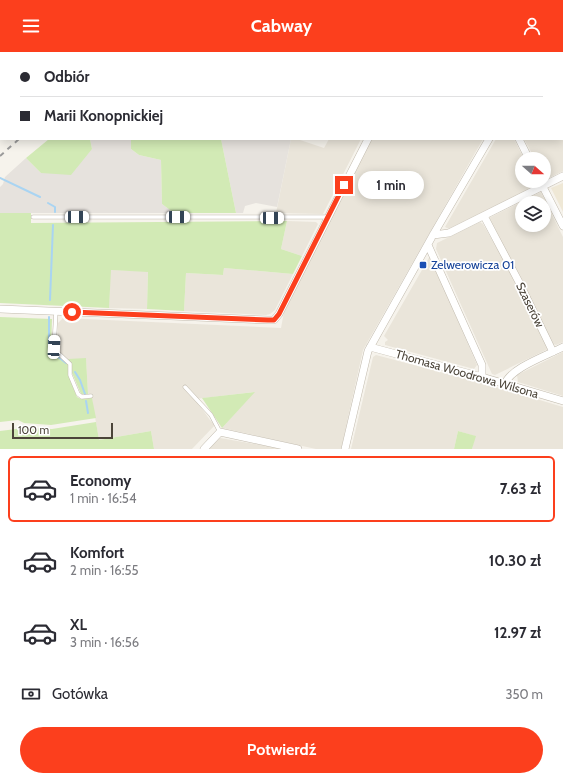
<!DOCTYPE html>
<html lang="pl">
<head>
<meta charset="utf-8">
<style>
	:root { --surface:#fff; --page:#f2f2f3; --text:#2b2b33; --muted:#7c7c81; --line:#e1e1e2; --accent:#fc3f1d }
	body { margin:0; font-family:Cabin,sans-serif; background:var(--page); color:var(--text); height:100vh; display:flex; flex-direction:column; font-size:15px; white-space:nowrap }
	* { box-sizing:border-box; margin:0 }
	p { font-size:13px; color:var(--muted) }
	.icon { flex:none; width:22px; height:22px; fill:none; stroke:currentColor; stroke-width:2; stroke-linecap:round; stroke-linejoin:round }
	.map { position:relative; height:397px; overflow:hidden }
	.details { display:flex; flex-direction:column; background:var(--surface); flex:1 }
	.details>* { flex:none }
	.banner { position:absolute; left:0px; top:0px; width:563px; height:88px; box-shadow:0 2px 10px #0003; display:grid; align-content:center; height:88px; padding:0 20px; background:var(--surface) }
	.needle { width:26px; rotate:111deg }
	.fabs { position:absolute; left:515px; top:100px; display:grid; gap:8px }
	.fabs a { display:grid; place-items:center; width:36px; height:36px; border-radius:50%; background:var(--surface); box-shadow:0 2px 10px #0003; font-size:20px }
	.scale { position:absolute; left:12px; bottom:10px; width:101px; box-sizing:border-box; padding-left:4px; border:2px solid #4b4439; border-top:0; font-size:11px; line-height:14px; white-space:nowrap; color:#4b4439; -webkit-text-stroke:3px #fff; paint-order:stroke }
	.end { position:absolute; width:18px; height:18px; margin:-9px; border:5px solid #fc3f1d; background:#fff; box-shadow:0 0 0 2px #fff }
	.from { border-radius:50% }
	.bubble { position:absolute; height:28px; border-radius:14px; background:var(--surface); box-shadow:0 2px 10px #0003; font-size:13px; font-weight:700; line-height:28px; text-align:center }
	.car { position:absolute; width:12px; height:24px; margin:-12px -6px; border-radius:5px; box-shadow:0 0 3px 1px #0007; background:linear-gradient(#fff 24%,#345 0 40%,#fff 0 76%,#345 0 86%,#fff 0) }
	.banner b { display:flex; align-items:center; gap:14px; height:38px; font-size:15px }
	.banner b+b { border-top:1px solid var(--line) }
	.banner i { width:10px; height:10px; background:var(--text) }
	ul { padding:7px 0 0; list-style:none }
	li { display:flex; align-items:center; gap:12px; height:66px; margin:0 8px 6px; padding:0 12px; border:2px solid transparent; border-radius:6px }
	li div { flex:1 }
	li b { display:block; font-size:15px }
	li em { font-style:normal; font-weight:700 }
	li.current { border-color:var(--accent) }
	li>.icon { width:36px; height:36px; stroke-width:1.5 }
	.pay { display:flex; align-items:center; gap:10px; height:44px; padding:0 20px; font-size:15px }
	.pay p { margin-inline-start:auto }
	.button { display:flex; gap:8px; margin-top:auto; padding:8px 20px }
	.button a { flex:1; height:46px; border-radius:24px; background:var(--accent); color:#fff; font-size:16px; font-weight:700; line-height:46px; text-align:center }
	header { display:flex; justify-content:space-between; align-items:center; height:52px; padding:0 20px; background:var(--accent); color:#fff; font-size:18px; font-weight:700 }
	.map>svg:first-child { display:block }
	.residential { fill:#eae5da; fill-rule:evenodd }
	.industrial { fill:#e6e2dd }
	.education { fill:#efe8d6 }
	.green { fill:#d2eab5 }
	.lines { fill:none; stroke-linecap:round; stroke-linejoin:round }
	.stream { stroke:#a9d4f2; stroke-width:2 }
	.service-casing { stroke:#c2bbae; stroke-width:4.5 }
	.minor-casing { stroke:#c2bbae; stroke-width:8 }
	.service { stroke:#fff; stroke-width:3.5 }
	.minor { stroke:#fff; stroke-width:7 }
	.rail { stroke:#9a9a9a; stroke-width:2; stroke-dasharray:5 5; stroke-linecap:butt }
	.route { stroke:#fc3f1d; stroke-width:5 }
	.transit-dot { fill:#1a4fb4; stroke:#fff; stroke-width:1.5 }
	.labels { text-anchor:middle; stroke-width:3.5; stroke-linejoin:round; paint-order:stroke }
	.transit-label { font-size:12px; fill:#164399; stroke:#fff; text-anchor:start }
	.street-label { font-size:12px; fill:#4b4439; stroke:#fff }
</style>
</head>
<body>
<header><svg class="icon" aria-label="menu" viewBox="0 0 24 24"><path d="M4 6h16M4 12h16M4 18h16"/></svg>Cabway<svg class="icon" aria-label="person" viewBox="0 0 24 24"><circle cx="12" cy="8" r="4"/><path d="M4 21q1-7 8-7t8 7"/></svg></header>
<div class="map">
<svg width="563" height="397" viewBox="0 0 563 397">
	<rect width="100%" height="100%" fill="#f6f3ec"/>
	<path class="residential" d="M544,0H563V119L545,128L544,125V107H535L524,87H562V1H544Z
		M291,87H297L324,96L329,87H361L323,162L276,161Z
		M372,87H483L363,298L341,397H316L222,376L254,340L195,347L210,368L215,373L192,397H154L151,379L99,388L91,342H88L86,307H68L57,297L58,271L63,266L281,276L284,260Z
		M496,87H514L524,107H522V129H535L537,133L449,177L445,175Z
		M541,140L563,185V290L556,293L553,292L489,166ZM522,151H544V173H522Z
		M287,169L316,170L318,172L302,204L281,197Z
		M480,170L483,172L506,212L548,297L495,323L492,322L436,197L437,191Z
		M430,204L477,313L474,317L385,293V290L388,288L384,284Z
		M224,216L293,222L275,258L270,262L266,263L184,259L186,221L223,223Z
		M110,218L148,219L147,257L109,256Z
		M563,300V344L518,330L517,323Z
		M376,303L455,324L456,323L563,355V397H472L475,384L458,379L454,397H351L373,305Z
		M220,386L284,397H209Z"/>
	<path class="industrial" d="M90,87H131V97L139,103L161,108L162,152L174,161H0V135L3,132L5,125L26,106L41,121L92,97Z
		M221,87H291L277,155L256,151L245,154L243,161H236Z"/>
	<path class="education" d="M563,131V160L551,136Z"/>
	<path class="green" d="M150,0H365L366,1H149Z
		M49,87H90L92,97L71,123L41,121L26,106Z
		M131,87H221L236,161H174L162,152L161,108L139,103L131,97Z
		M0,161H31V171L287,169L281,197L302,204L293,222L224,216L223,223L186,221L184,259L147,257L148,220L111,218L109,256L0,251Z
		M0,265L52,267L51,298L68,312L69,324L77,345L81,347L92,346L96,366L51,373L24,371L18,368L0,370Z
		M86,306L88,342H81L72,321V312L68,307Z
		M255,340L222,376L202,346Z
		M96,370L99,388L151,379L154,397H0V379L24,376L52,377Z
		M458,379L476,384L472,397H454Z"/>
	<g class="lines">
		<path class="stream" d="M0,126L40,145
			M48,151L55,155V160
			M50,248L53,173
			M49,265V298L66,311
			M75,320L80,328L85,342
			M86,349L88,361"/>
		<g class="service-casing">
			<path id="service" d="M33,165H327
				M56,259L54,295L56,299L70,312V323L78,342L82,345L91,344
				M185,335L211,363L220,380"/>
		</g>
		<g class="minor-casing">
			<path id="minor" d="M411,1L412,0
				M538,1L539,0
				M519,87L529,107
				M540,129L563,174
				M484,164L520,232L553,300
				M433,183L449,181L563,124
				M428,193L482,313V325
				M0,257L268,268H274L279,262L368,87
				M370,295L482,325L563,349
				M505,332C510,316 548,303 563,295
				M204,397L220,380L298,397
				M345,397L368,299L433,183L489,87"/>
		</g>
		<use href="#service" class="service"/>
		<use href="#minor" class="minor"/>
		<path class="rail" d="M112,1L113,0
			M120,1L121,0
			M0,104L19,87"/>
	</g>
	<g class="lines">
		<path class="route" d="M72,260L268,268H274L279,262L344,133"/>
	</g>
	<rect class="transit-dot" x="419" y="209" width="8" height="8" rx="2"/>
	<g class="labels">
		<g class="transit-label">
			<text x="431" y="217">Zelwerowicza 01</text>
		</g>
		<g class="street-label">
			<text transform="translate(530 253) rotate(64)" y="4">Szaserów</text>
			<text transform="translate(467 322) rotate(16)" y="4">Thomasa Woodrowa Wilsona</text>
		</g>
	</g>
</svg>
<div class="fabs">
<a><svg class="needle" viewBox="-14 -14 28 28"><path d="M0-13l5 13h-10z" fill="#e53935"/><path d="M0 13l5-13h-10z" fill="#7c7c81"/></svg></a>
<a><svg class="icon" aria-label="layers" viewBox="0 0 24 24"><path d="M12 4l9 5-9 5-9-5zM3 14l9 5 9-5"/></svg></a>
</div>
<div class="scale">100 m</div>
<i class="end from" style="left:72px;top:260px"></i>
<i class="end" style="left:344px;top:133px"></i>
<div class="bubble" style="left:358px;top:119px;width:66px">1 min</div>
<i class="car" style="left:77px;top:165px;rotate:90deg"></i>
<i class="car" style="left:178px;top:165px;rotate:90deg"></i>
<i class="car" style="left:272px;top:166px;rotate:90deg"></i>
<i class="car" style="left:54px;top:295px;rotate:3deg"></i>
<div class="banner">
<b><i class="from"></i>Odbiór</b>
<b><i></i>Marii Konopnickiej</b>
</div>
</div>
<section class="details">
<ul>
<li class="current"><svg class="icon" aria-label="car" viewBox="0 0 24 24"><path d="M5 17H2v-5l4-1 3-4h7l3 4 3 1v5h-3M9 17h6M6 11h13"/><circle cx="7" cy="17" r="2"/><circle cx="17" cy="17" r="2"/></svg><div><b>Economy</b><p>1 min · 16:54</p></div><em>7.63 zł</em></li>
<li><svg class="icon" aria-label="car" viewBox="0 0 24 24"><path d="M5 17H2v-5l4-1 3-4h7l3 4 3 1v5h-3M9 17h6M6 11h13"/><circle cx="7" cy="17" r="2"/><circle cx="17" cy="17" r="2"/></svg><div><b>Komfort</b><p>2 min · 16:55</p></div><em>10.30 zł</em></li>
<li><svg class="icon" aria-label="car" viewBox="0 0 24 24"><path d="M5 17H2v-5l4-1 3-4h7l3 4 3 1v5h-3M9 17h6M6 11h13"/><circle cx="7" cy="17" r="2"/><circle cx="17" cy="17" r="2"/></svg><div><b>XL</b><p>3 min · 16:56</p></div><em>12.97 zł</em></li>
</ul>
<div class="pay"><svg class="icon" aria-label="cash" viewBox="0 0 24 24"><path d="M3 7h18v10H3z"/><circle cx="12" cy="12" r="2"/></svg>Gotówka<p>350 m</p></div>
<div class="button"><a>Potwierdź</a></div>
</section>
</body>
</html>
